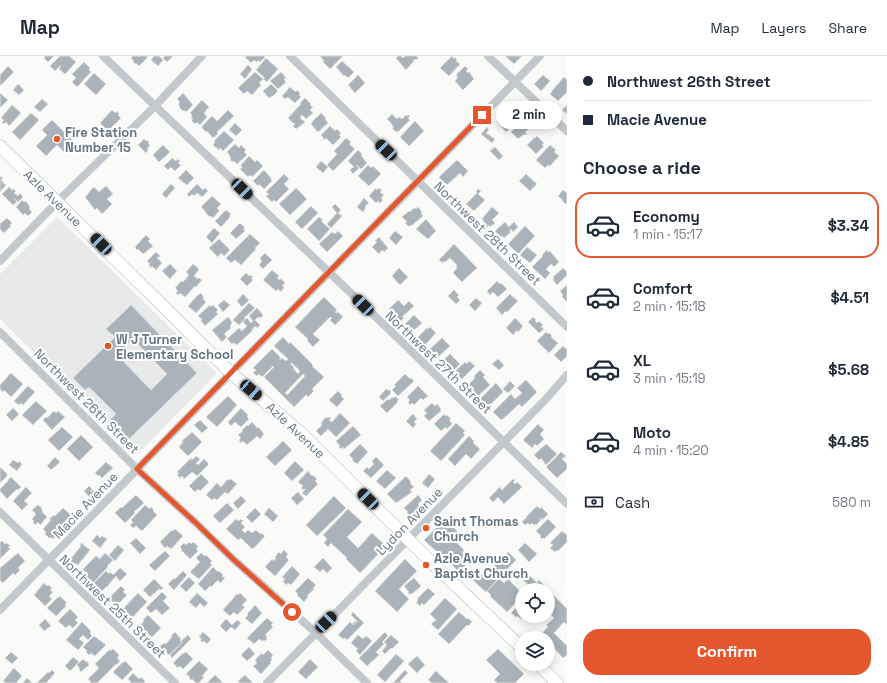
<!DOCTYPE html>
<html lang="en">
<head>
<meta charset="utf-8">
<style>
	:root { --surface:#fff; --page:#f6f6f7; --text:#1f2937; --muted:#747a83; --line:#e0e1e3; --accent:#e4572e }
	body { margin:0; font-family:"Space Grotesk",sans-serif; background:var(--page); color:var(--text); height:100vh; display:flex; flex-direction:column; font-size:15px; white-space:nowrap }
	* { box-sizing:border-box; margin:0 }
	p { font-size:13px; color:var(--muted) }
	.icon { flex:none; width:22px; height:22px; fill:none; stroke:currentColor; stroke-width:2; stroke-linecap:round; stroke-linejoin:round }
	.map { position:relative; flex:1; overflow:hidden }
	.panel { display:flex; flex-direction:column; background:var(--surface); width:320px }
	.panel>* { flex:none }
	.hud { display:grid; align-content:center; height:88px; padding:0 16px; background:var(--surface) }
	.controls { position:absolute; left:515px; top:527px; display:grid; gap:8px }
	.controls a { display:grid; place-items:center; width:40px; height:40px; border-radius:50%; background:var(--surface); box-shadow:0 2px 10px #0003; font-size:20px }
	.end { position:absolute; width:18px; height:18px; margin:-9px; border:5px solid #e4572e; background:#fff; box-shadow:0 0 0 2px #fff }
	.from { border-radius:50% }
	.bubble { position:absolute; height:28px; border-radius:14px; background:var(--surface); box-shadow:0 2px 10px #0003; font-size:13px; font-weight:800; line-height:28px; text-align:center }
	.car { position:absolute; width:12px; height:24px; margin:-12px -6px; border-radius:5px; box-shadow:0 0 3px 1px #0007; background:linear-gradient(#222 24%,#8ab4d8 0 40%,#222 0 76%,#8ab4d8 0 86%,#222 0) }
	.hud b { display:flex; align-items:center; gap:14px; height:38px; font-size:15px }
	.hud b+b { border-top:1px solid var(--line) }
	.hud i { width:10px; height:10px; background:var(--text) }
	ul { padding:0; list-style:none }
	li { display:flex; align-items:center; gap:12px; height:66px; margin:0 8px 6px; padding:0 8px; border:2px solid transparent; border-radius:16px }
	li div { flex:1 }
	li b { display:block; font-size:15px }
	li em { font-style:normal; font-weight:800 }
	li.active { border-color:var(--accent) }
	li>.icon { width:36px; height:36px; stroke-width:1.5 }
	h2 { padding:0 16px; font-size:18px; line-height:48px }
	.pay { display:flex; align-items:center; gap:10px; height:44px; padding:0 16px; font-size:15px }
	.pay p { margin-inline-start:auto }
	.action { display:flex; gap:8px; margin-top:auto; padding:8px 16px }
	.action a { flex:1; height:46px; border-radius:16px; background:var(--accent); color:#fff; font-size:16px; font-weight:800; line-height:46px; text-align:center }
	header { display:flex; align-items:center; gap:24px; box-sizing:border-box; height:56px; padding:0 20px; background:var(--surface); border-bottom:1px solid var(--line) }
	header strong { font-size:19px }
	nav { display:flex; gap:22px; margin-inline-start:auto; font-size:14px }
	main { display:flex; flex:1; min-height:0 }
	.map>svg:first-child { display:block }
	.built { fill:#e8e9e9 }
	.building { fill:#aab3b9; stroke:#dcdcda; fill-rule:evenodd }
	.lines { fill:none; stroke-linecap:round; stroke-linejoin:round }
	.secondary-casing { stroke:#b3babf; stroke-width:13 }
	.minor { stroke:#c3c8cc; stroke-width:8 }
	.secondary { stroke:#fff; stroke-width:12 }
	.route { stroke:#e4572e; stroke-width:5 }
	.poi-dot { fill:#e4572e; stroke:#fff; stroke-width:1.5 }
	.labels { text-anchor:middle; stroke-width:4; stroke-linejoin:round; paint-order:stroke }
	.poi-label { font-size:13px; font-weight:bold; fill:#657683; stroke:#fff; text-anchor:start }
	.street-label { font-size:13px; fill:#657683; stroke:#fff }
</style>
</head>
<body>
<header>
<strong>Map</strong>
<nav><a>Map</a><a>Layers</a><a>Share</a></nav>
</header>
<main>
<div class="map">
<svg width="567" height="627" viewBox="0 0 567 627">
	<rect width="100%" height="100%" fill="#fafaf8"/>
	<path class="built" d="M57,161L217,317L138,398L0,263V218Z"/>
	<path class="building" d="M45,0H54L48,6L44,2Z
		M60,0H69L76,6L65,18L59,13L61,10H60L55,15L50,10Z
		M133,0H138L139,1L140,0H146L148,1L139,10L136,7L135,8L133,6L134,5L131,2Z
		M154,0H159L163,4L158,10L151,4Z
		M165,0H173L167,6L163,2Z
		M246,0H264L265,1L260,6L259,4L256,6L254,4L251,7L245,1Z
		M320,0H343L330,13L323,6L324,5Z
		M398,0H401L403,2L405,0H417L418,3L413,4L414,5L406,14L396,2Z
		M452,0L454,3L455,1L457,4L456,5L460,8L449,20L440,12Z
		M505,0H522L514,8Z
		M266,2L278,13L267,26L263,23L265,22L256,14Z
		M342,5L354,16L348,22L345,19L344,20L336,11Z
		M84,6L90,12L89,14L91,16L77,31L72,26L76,22L72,18Z
		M248,9L252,13L245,23L240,18Z
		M8,10L14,16L0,30V19Z
		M465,10L468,13L466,15L468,17L469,16L474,23L463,34L455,25L458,21L456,19Z
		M255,16L263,23L259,27L261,29L252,39L247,35L244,38L238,32Z
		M281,16L286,22L284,23L286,26L278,33L270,25Z
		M94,17L106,28L96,39L84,28Z
		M358,19L365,27L355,37L348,29Z
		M543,19L550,25L541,35L534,28Z
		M564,21L567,24V36L558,45L550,38L552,36H551Z
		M18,28L24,34L19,39L13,34Z
		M271,28L278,35L272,41V40L269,42L263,35Z
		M290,31L294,35V34L296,36L297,34L300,37L299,39L301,41L295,47L288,41L285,43L282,40Z
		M0,37L8,44L0,52Z
		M183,37L193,49L186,56L184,54L183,55L179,51L180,50L178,48L180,46L177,43Z
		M305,42L311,48L310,49L313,51L310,54L313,57L306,63L302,59L300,62L305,66L296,73L293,70L295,68L294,67V68L288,62L301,48L300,47Z
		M42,43L48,48L40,56L34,51Z
		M202,44L209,51L204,57L207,61L200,69L197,66L195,68L191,64L193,63L191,61L192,59L190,57Z
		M12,49L21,57L9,70L6,66L4,68L2,66L4,64L1,62Z
		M567,49V58L562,54Z
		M112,54L115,57L117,55L119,58L118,59L121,62L108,75L100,67Z
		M228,54L234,60L217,76L218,78L213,82L207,75L206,76L202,72V70L212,60L217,65Z
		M512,54L518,61L516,63L517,65L506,76L497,66L508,56L510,57Z
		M31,57L39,64L20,84L12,76Z
		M321,57L326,62L325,63L328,67L318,76L311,68L312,67V66Z
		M392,58L397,63L399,61L402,63L406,59L407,60L408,59L410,60L408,62L410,64L398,76L397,75L396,76L392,72L394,71L391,68H392L387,63Z
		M524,63L531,71L525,76L527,78L525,79L524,78L518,83L511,76Z
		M52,64L74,86L64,96L57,89L46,100L36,90L47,79L42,74Z
		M415,65L424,75L409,90L400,81Z
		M235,67L242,74L236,80L229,74Z
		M330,70L335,75L337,73L341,77L339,79L341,81L333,89L326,82L325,84L321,79Z
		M487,71L489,74L486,77L487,78H488L495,83L492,87L481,78Z
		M224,75L234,84L223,95L220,92L219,94L213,89L215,86L214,85Z
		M537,80L544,87L542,89L544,90L536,98L527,89L534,82H535Z
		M346,82L351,86L349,88L355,93L333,115L327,109L337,98L334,95Z
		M144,83L146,85L147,84L149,86L148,87L150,89L147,93L148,94L146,97L138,89Z
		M235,88L239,92L241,89L246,94L244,96L247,99L237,108L234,105L233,106L230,104L231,103L230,101V100L227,96Z
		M163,89L170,96L159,106L153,99Z
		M550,89L556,94L554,96L559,100L550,110L548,109L545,112L536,104Z
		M495,91L503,100L499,104L490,95Z
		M358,94L362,98L361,99L363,102L367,107L361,113L357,109H356L359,112L353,118L350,114L353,111V112L354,111L348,105Z
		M249,100L255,106L257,104L263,110L252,121L250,119L248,121L240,113L242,112L241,109Z
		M172,102L176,105L178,103L180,105L178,107L181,109L175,115L171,111L168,114L164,110Z
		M457,104L468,115L463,121L460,117L447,129L444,126L443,128L440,125L441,124L439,121Z
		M321,105L328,111L323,117L316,111Z
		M368,109L371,112L373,110L381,118L369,130L358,120Z
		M186,114L194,122L187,129L178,122Z
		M264,114L271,122V123L272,125L264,133L259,128L258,130L253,125Z
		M284,118L289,123L284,128L289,133L276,146L274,144L272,146L266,140L269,138L266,136Z
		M526,118L537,128L530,135L519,125Z
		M0,120L3,122L1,124L3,125L2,126L6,129L0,136Z
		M171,128L175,132L166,142L162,138Z
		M197,128L203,134L205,132L208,135L202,141L197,137L194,140L192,138L189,141L187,138Z
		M106,130L113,138L107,143L112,148L102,158L97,152L95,154L85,141L89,137V136L94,131L99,136Z
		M9,131L12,134L13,133L16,135L14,137L18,140L20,137L23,141L18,146L15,143V144L17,146L13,149L2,138Z
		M296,132L307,143L290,159L279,148Z
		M376,132L377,134L379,132L382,135L380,136L384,139L381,142L383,144L380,147L378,145L376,147L369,140Z
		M478,133L481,135L478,138L485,144L474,155L466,148L477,137L476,135Z
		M563,134L567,137V147L566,148L562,145L563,144L558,140Z
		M212,140L221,148L217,152L219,155L213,162L211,160L210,161L205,156H206L201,151Z
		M364,142L369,147L365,150L366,151L363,156L357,151Z
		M22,144L24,146L25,145L29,149V150L30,152L29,153L32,156L28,160L25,157L23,159L16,151Z
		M335,148L341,154L338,157L342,160L331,172L327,168L337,157L332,151Z
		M311,150L318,157L302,173L295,166Z
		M418,151L422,156L421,158L423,160L411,170L410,169L409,171L405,167L407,166L402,161L409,155L410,156L414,152L416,153Z
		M492,151L499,157L492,164L495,167L490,171L489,169L487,171L483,166L484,165L482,163Z
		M226,154L231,158L229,160L230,161L221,171L215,165Z
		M319,161L323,164L321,165L330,173L319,185L307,173Z
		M7,162L12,167L10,169L11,170L4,177L0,173V168Z
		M426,163L436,175L428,183L416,173Z
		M505,166L509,171L514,166L518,171L513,176L511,173L509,175L511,176L504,182L502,180L500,181L495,175Z
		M240,167L245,172L243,173L245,175L236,183L230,177Z
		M525,170L535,180L518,198L508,188Z
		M214,172L220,177L212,187L206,181Z
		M338,175L343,180L327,196L319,188L332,176L335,178Z
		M395,175L403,181L396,189L389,182Z
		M250,178L260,187L255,192L256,193L241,209L235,204L231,207L226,202Z
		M146,179L150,183L148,185L153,190L143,198L138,193L137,194L135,192L136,191H135Z
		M379,181L388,192L384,196L382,194L379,198L372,191L377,186L375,185Z
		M219,183L230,194L224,200L221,197L218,201L209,192Z
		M454,188L477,212L465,223L462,226L453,217L457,212L456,210L457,209L450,202L445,206L444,205L443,207L439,204Z
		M527,191L537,199L530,207L520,199Z
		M547,194L548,196L550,195L559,206L554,211L551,208L546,213L550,217L545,223L532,211L543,200L542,199Z
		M156,196L160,200L157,202L162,207L156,214L152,210L151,212L149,209L150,208L147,205Z
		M265,197L272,204L263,213L259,209L262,205L260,202Z
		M170,208L177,215L170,223L162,215Z
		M193,208L199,213L194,220L198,223L199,222L202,224L196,231L195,230L185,241L180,237L178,239L176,237L178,235L175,232L181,225L183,226L189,219L186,216Z
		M399,212L408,221L400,229L392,220Z
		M563,212L567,216V219L557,229L553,224L554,222L553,221Z
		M272,214L279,220L277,222L280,224L281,222L285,227L282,230L284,231L281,236L278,233L276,235L263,224Z
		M246,217L249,220L251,219L253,221L251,222L253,224L247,230L240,223Z
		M497,225L500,228L501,227L507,233L498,241L493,236L490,239L487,235Z
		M567,229V246L562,241L563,239L560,235Z
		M454,234L459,239L457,241L460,244L456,248L448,240Z
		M201,237L204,242L203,243L206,246L196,257L188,250L197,240Z
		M243,238L249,244L242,251L237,245Z
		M510,238L518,245L507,256L506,255L502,259L496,252Z
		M324,241L337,254L335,256L337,257L338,256L343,261L335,269L330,264L332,262L330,261L313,278L320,284L313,291L307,284L308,283L295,271Z
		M476,242L482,247L475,255L469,249Z
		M224,244L230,249L223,256L218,249Z
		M398,244L404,250L409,245L414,250L402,261L404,262L398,268L395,265L398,262L389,253Z
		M249,247L255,252L244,262L245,263L239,269L233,264Z
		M131,249L197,317L129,383L110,364L116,358L89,331L85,334L73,322L115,281L106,273ZM133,283L167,318L151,334L117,299Z
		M210,249L211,251L213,249L218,254L216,256L218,258L205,270L201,265L202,263L198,260Z
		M257,252L263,259L261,262V261L259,262L258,261L255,264L260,269L257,272L255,270L252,274V275L237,289L234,287L232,288L227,283L239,272L242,275L247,270L243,266L247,262L251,267L253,265L249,260Z
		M414,259L422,267L411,277L407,272H408L405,268Z
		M228,261L232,266L231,267L232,268L230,270L231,272L224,278L227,281L222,286L212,274Z
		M533,261L536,264L535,265L537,267L539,265L543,269L541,271L544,273L539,277L528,266Z
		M515,262L523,270L518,276L517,274L513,279L506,272Z
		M430,271L436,277L424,290L417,282L427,272L428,273Z
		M546,276L548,278L549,277L552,280L551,281L558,287L549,297L537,285Z
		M283,281L289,288L290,286L313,309L312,310L324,321L312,333L314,335L308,341L306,339L294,351L264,321L274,311L273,310L262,321L259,318L257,320L253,317L256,314L253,312L272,293L281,302L279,303L280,304L282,302L286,305L288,303L274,290ZM292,307L300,315L298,318L293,312L294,311L290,308ZM303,318L305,320L287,339L285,337Z
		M442,282L450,290L438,301H437L435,303L429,296L431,294L430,293Z
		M563,290L566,293L567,292V300L561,306L554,299Z
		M450,298L460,308L452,316L447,312L445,313L442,310L444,309L441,306Z
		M498,303L504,309L499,314L492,308Z
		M469,305L475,310L462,323L459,320L457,323L452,318L465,306L467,308Z
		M480,314L485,319L483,321L490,329L478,340L468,329L475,322L474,320Z
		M11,317L23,328L11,341L4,334L3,336L0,333V329Z
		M405,318L410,323L411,322L414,325L398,340L392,334L396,330L394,329Z
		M526,324L537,336L522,351L519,348L503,363V362L501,364L493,356L511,338L515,343L522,337L517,332Z
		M510,325L515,330L508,337L503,333Z
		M496,327L503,336L488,351L485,348L484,349L479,344Z
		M467,329L473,335L467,341L461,335Z
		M28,330L35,336L23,349L21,347L19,349L14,345Z
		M418,330L428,340L423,344L421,342L414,349L412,347L410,349L408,346L410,344L407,341Z
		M386,333L391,335L390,336L391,337L383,345L379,341Z
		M338,335L342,339L341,340L344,343L337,351L329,344Z
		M228,340L237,349L217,371L206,361Z
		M395,340L399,344L397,345L398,346L387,357L380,350L388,343L389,344L393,341L394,342Z
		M36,345L47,355L33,369L22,359Z
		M432,347L435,350L437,348L441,353L440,354L441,355L429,365L424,360L427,357L424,354Z
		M13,352L19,358L12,365L6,359Z
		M241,352L248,359L247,361L249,363L241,371L235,366L231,370L228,366Z
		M54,355L56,357L58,355L65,361L52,374L43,364L46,361L47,362Z
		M340,357L350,367L336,381L328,373L321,380L316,375L322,369L321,367L326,361L328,362L329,361L331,362L329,364L332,366Z
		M413,358L417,363L414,366L416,368L413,372L406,365Z
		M444,358L445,360L447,359L451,363L449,364L452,368L447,373L446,371L441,375L434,368Z
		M200,364L208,372L202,377L194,369Z
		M252,366L257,372L258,371L264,378L260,383L257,380L247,389L243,385L241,387L239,384L241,382L238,379L243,375L242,374L247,369L248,370Z
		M456,367L465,375L463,377L465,379L441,405L430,395Z
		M538,368L544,374L540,378L544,383L537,390L535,388L532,392L523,384Z
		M353,370L361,379L344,393L343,391L341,393L339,391L340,390L336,385Z
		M62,371L73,381L59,395L48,384Z
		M192,376L202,386L188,400L179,391L183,386L182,385Z
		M81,379L93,391L79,405L67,393Z
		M469,380L474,385L473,387L480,393L471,403L466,398L455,410L448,403Z
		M283,385L292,394L275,410L266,401Z
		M360,388L368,396L357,408L352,404L353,403L349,399Z
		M546,388L557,398L546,409L541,402L539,404L534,399Z
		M561,396L566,400L562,403L567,408V413L557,422L546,411Z
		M196,400L200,403L196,407L198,409L204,403L209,408L197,420L192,416L184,423L182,420L180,422L177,419L179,418L177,416L191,402L192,404Z
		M55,401L60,406L51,414L47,410Z
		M376,401L384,409L371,422L363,415L367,411L369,413L374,408L372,405Z
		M13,404L18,407L19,405L22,408L17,415L9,409Z
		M295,405L304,414L292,425L284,417Z
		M106,406L113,412L102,422L99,419L98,420L95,417Z
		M0,411L7,418V420L0,427Z
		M387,414L396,422L385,433L376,425Z
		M308,415L312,420L313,419L317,423L315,425L318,428L306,440L302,437L306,433L304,434L301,432L303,430L298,426Z
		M201,418L209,426L200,435L198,433L195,436L189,430Z
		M429,418L435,423L428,432L422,427Z
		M406,420L411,426L410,427L414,431L410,434L412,436L396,447L387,438Z
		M11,421L21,431L18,434L17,433L7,443L0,435V433L8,425V424Z
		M228,423L229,424L231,423L237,428L228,438L225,436L217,444L214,442L212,444L206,439L217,427L221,431Z
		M513,423L515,424L513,426L515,428L517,426L522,431L504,448L498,441L493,446L489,442L500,431L502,434Z
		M89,430L92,433L90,435H91L93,434L97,438L92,444L84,435Z
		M26,431L32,437L24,445L28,448L22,454L13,445Z
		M298,436L304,443L297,449L291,442Z
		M136,439L144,447L134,456L135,457L125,467L115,457L121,451L122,452Z
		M418,439L422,444L418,448L421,451L410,461L407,458L408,456L404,452Z
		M241,440L246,445L238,453L233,447Z
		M334,440L346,452L317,480L306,469Z
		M227,447L234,454L220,467L213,460Z
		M38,449L42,452L41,453L43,455L42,456L47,461L40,469L38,466L35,469L33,466L34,465L32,463L36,458L32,454Z
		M145,449L150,453L151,451L154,454L153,455L157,459L142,475L136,470L133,472L130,469L133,466L131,464Z
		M537,450L540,453L541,451L548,458L542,464L541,462L540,463L541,464L536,469L535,468L534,469L532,467L530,469L528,467L525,469L522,466L527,461H526Z
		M63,452L71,459L58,473L61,476L55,482H49L45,478L46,476L43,473L51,464L49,463L54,459L55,460Z
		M255,452L261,458L252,467L246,461Z
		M269,452L278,460L273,466L264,458Z
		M348,453L362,466L347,481L358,492L372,477L386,490L360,517L346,503L347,502L331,487L328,491L324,487L327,483L323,479Z
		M236,463L239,465L241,463L243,465L241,467L245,471L242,474L245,477L248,474L252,477L256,474L260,478L261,477L265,480L254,492V491L252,493L241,482L238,484L226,473Z
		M445,463L458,476L452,482L464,494L462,497L470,505L459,516L438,495L437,496L424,484Z
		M548,463L556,471L544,483L543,482L542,483L540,481L541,480L536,475Z
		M175,473L183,480L171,493L169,491L168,492L167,490L165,492L160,486L172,474L173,475Z
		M562,475L567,479V486L558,495L557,494L555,496L550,492L553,489L550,487Z
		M97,479L100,482L102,480L107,483L100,492L92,485Z
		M136,482L146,492L140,498L130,487Z
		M2,485L5,488L7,487L10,490L8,491L10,493L0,503V486Z
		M189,486L191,488L193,486L198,490L196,493L198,495L190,503L181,494L182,493L180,491L184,487L186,489Z
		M81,487L90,494L78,509L75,507L74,509L69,505L81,490L80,489Z
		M525,487L537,498L529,506L518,494Z
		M118,489L124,494L115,505L109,499Z
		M284,494L288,498L286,501L289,504L275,520L265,511L272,503L274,505L276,502L275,501L279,496L281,498Z
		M165,495L170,500L155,515L149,509Z
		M508,496L516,504L486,536L476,527L468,517L472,513L475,516L476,515L481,519L488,512L490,514Z
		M18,497L25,505L18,512L20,514L15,519L13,517L3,527L0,524V512Z
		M105,497L113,504L107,510L108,511L93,527L81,515L96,500L100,503Z
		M201,497L205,500L206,499L212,505L210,507L212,509L199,523L190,516L200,506L196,502Z
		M323,502L332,512L327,517L323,513L320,516L314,511Z
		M405,503L417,515L399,533L409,543L397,556L375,535Z
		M292,510L300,518L291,529L288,527L286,529L283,525L285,523L282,521Z
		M213,511L218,516L219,515L223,519L222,520L225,522L220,527L218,524L211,531L210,530L205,535L198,528Z
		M120,512L127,518L120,525L116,520L109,528V529L107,531V530L102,535L94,527L106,515L109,518L110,516L113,519Z
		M183,515L187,519L174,534L168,528L174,522L175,523Z
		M529,519L537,527L539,524L567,553V569L564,566L554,577L567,590V599L563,602L554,592L548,598V582H544L540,579L548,571L546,569L554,562L548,556V534H530L532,532L523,524Z
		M189,521L195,527L186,536L180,530Z
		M308,522L316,529L313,532L314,533L307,540L308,541L304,546L297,539L298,538L295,535Z
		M414,522L421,530L412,538L411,537L410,539L408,537L409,536L404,530Z
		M154,523L163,532L161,534L159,533L150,541L143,534Z
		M499,523L504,527L508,523L519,534H518L522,538V540L507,556L490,540L491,539L487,535Z
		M44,527L47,530L49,529L52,532L50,534L53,536L49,540L52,543L45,550L34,539Z
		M121,530L125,534L123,536L127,539L118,548L117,546L115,548L109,542Z
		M428,532L435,538L424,549L422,547L420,550L416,546L418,545L417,543Z
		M162,536L167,541L163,545L170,552L162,559L156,553L151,557L146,552Z
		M138,537L147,546L130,564L121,555Z
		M197,537L208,547L204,551L200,547L196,552L189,546Z
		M240,537L247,544L242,549L245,551L237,559L234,556L230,560L223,554L237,538L238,539Z
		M60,540L67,547L65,548L66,550L56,560L47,552L58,541V542Z
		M445,542L457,553L438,574L431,568L436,564L430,558Z
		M522,546V560H524L521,563L518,560L516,561L511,557Z
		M255,549L262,557L252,568L245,562L248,559L247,558Z
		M70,553L78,561L75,564L78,567L73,572L69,569L66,572L58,565Z
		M353,556L364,567L347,584L345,582L343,583L338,579L350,566L354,569L355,568L353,567L355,565L356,567L357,565L351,559Z
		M459,556L467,563L468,562L472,566L468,570L467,569L449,588L438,578Z
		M148,559L161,572L152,581L139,571L144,565L143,564Z
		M267,562L273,567L271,569L273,571L265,579L267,580L266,582L267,583L265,585L264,584L262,585L259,583L254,588L247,582Z
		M45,563L51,570L44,575L39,569Z
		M226,563L232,569L237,564L241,567L235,574L231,571L226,576L220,570Z
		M82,566L91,575L90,577L92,580L88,584L83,579L79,583L84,587L78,594L66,584Z
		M175,576L181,583L180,584L182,587L169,599L166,596L165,597L159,591L164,587L166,588L172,581L171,580Z
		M203,576L211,583L207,588L204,585L203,586L200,584L202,583L199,581Z
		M385,576L388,580L382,586L384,588L376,596L379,599L367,610L359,602Z
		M188,579L191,583L172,602L170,599L182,587L181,585Z
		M358,579L363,583L366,580L372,585L360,599L356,595L358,593L351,587Z
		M391,579L399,586L392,593L391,592L385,598L382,595L387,589L384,586Z
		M94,580L106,589L95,600L91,597L89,599L86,596L87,595L83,591Z
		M249,591L255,598L247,605L241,599Z
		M113,593L119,599L117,602L120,605L116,609H115L97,627H90L91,626L88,623L99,612L95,608L109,594L110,595Z
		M498,593L524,618L515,627H497L494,624L500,618L486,604Z
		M268,594L273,599L271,602L272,604L270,606L271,607L261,618L253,610L257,607L255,604L262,597L263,599Z
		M11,596L18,602L12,608L5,602Z
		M186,596L193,603L183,613L180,610L178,612L173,607L183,597V598Z
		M396,598L404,605L385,626L377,619Z
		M417,600L425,609L417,617L408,608Z
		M73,601L79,606L70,615L65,610Z
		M83,603L86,606L87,605L89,609L81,616L79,614L80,613L77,609Z
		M310,603L318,611L306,623L298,616Z
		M125,605L133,613L122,624L113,616L123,606V607Z
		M199,605L208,613L202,620L204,621L199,627H196L192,623L191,624L189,622L190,621L186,618Z
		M14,612L22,620L16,627H6L3,625Z
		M52,614L55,617L46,627H37L48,616L49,617Z
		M405,614L408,617L400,625L402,627H393Z
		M436,615L449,627H432L428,624Z
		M133,617L139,623L141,621L145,625L144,627H130L131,626L128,623Z
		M215,619L223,627H207Z
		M245,619L252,626V627H240L238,625Z
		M27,622L32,627H23Z"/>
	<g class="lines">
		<g class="secondary-casing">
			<path id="secondary" d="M0,90L231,317L301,377L432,507L522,592
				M538,608L557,627"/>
		</g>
		<path class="minor" d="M103,0L402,286L567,448
			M290,0L567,271
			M488,0L567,75
			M0,205L57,146L155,50L202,0
			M0,276L137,413L196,467L233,503L316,577L367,627
			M0,456L175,627
			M0,554L540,0
			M267,627L546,343L567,319"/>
		<use href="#secondary" class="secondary"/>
	</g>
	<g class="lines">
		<path class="route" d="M292,556L233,503L196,467L137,413L482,59"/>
	</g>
	<g class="poi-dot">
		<circle cx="57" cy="83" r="4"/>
		<circle cx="108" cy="290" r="4"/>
		<circle cx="426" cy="472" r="4"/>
		<circle cx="426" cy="509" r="4"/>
	</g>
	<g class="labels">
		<g class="poi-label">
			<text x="65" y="81">Fire Station<tspan x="65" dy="15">Number 15</tspan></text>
			<text x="116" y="288">W J Turner<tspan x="116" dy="15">Elementary School</tspan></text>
			<text x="434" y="470">Saint Thomas<tspan x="434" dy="15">Church</tspan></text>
			<text x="434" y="507">Azle Avenue<tspan x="434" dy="15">Baptist Church</tspan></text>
		</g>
		<g class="street-label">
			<text transform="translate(53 142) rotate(44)" y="5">Azle Avenue</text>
			<text transform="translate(488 177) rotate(44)" y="5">Northwest 28th Street</text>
			<text transform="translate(439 306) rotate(44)" y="5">Northwest 27th Street</text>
			<text transform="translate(87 345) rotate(45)" y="5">Northwest 26th Street</text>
			<text transform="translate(296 374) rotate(43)" y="5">Azle Avenue</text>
			<text transform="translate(85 449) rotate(-46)" y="5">Macie Avenue</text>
			<text transform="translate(409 465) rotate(-46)" y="5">Lydon Avenue</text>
			<text transform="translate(113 550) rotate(44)" y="5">Northwest 25th Street</text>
		</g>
	</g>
</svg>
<div class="controls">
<a><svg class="icon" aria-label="locate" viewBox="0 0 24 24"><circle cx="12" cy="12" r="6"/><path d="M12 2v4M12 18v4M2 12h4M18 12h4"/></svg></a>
<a><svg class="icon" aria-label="layers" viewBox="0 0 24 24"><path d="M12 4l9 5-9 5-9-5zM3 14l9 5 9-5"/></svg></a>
</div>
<i class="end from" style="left:292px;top:556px"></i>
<i class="end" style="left:482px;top:59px"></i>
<div class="bubble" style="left:496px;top:45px;width:66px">2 min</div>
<i class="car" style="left:386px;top:94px;rotate:314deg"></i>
<i class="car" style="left:242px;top:133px;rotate:134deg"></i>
<i class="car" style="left:101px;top:188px;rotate:315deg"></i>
<i class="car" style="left:363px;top:249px;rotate:314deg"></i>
<i class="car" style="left:251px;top:334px;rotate:131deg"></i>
<i class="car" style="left:368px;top:443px;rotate:315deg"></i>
<i class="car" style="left:326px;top:566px;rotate:45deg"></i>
</div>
<section class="panel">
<div class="hud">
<b><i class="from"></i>Northwest 26th Street</b>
<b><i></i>Macie Avenue</b>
</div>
<h2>Choose a ride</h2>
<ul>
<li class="active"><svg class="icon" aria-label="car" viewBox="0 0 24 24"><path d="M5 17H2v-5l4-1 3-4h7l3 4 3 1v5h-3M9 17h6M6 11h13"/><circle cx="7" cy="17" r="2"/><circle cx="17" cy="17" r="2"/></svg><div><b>Economy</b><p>1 min · 15:17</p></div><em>$3.34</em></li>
<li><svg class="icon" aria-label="car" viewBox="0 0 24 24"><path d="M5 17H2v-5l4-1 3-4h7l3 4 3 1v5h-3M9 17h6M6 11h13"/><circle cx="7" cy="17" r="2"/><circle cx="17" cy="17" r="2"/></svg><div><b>Comfort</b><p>2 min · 15:18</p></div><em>$4.51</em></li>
<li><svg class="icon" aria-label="car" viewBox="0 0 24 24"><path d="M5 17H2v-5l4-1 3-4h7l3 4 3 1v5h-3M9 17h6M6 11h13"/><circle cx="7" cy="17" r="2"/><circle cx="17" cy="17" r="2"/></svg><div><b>XL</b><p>3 min · 15:19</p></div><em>$5.68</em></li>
<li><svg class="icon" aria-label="car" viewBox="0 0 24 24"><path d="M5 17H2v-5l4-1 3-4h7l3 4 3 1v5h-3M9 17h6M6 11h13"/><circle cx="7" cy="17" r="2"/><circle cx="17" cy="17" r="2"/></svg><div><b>Moto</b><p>4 min · 15:20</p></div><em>$4.85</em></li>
</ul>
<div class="pay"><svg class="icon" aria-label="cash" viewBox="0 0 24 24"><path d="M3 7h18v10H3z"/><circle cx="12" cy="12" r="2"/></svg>Cash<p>580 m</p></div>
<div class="action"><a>Confirm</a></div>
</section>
</main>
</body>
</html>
